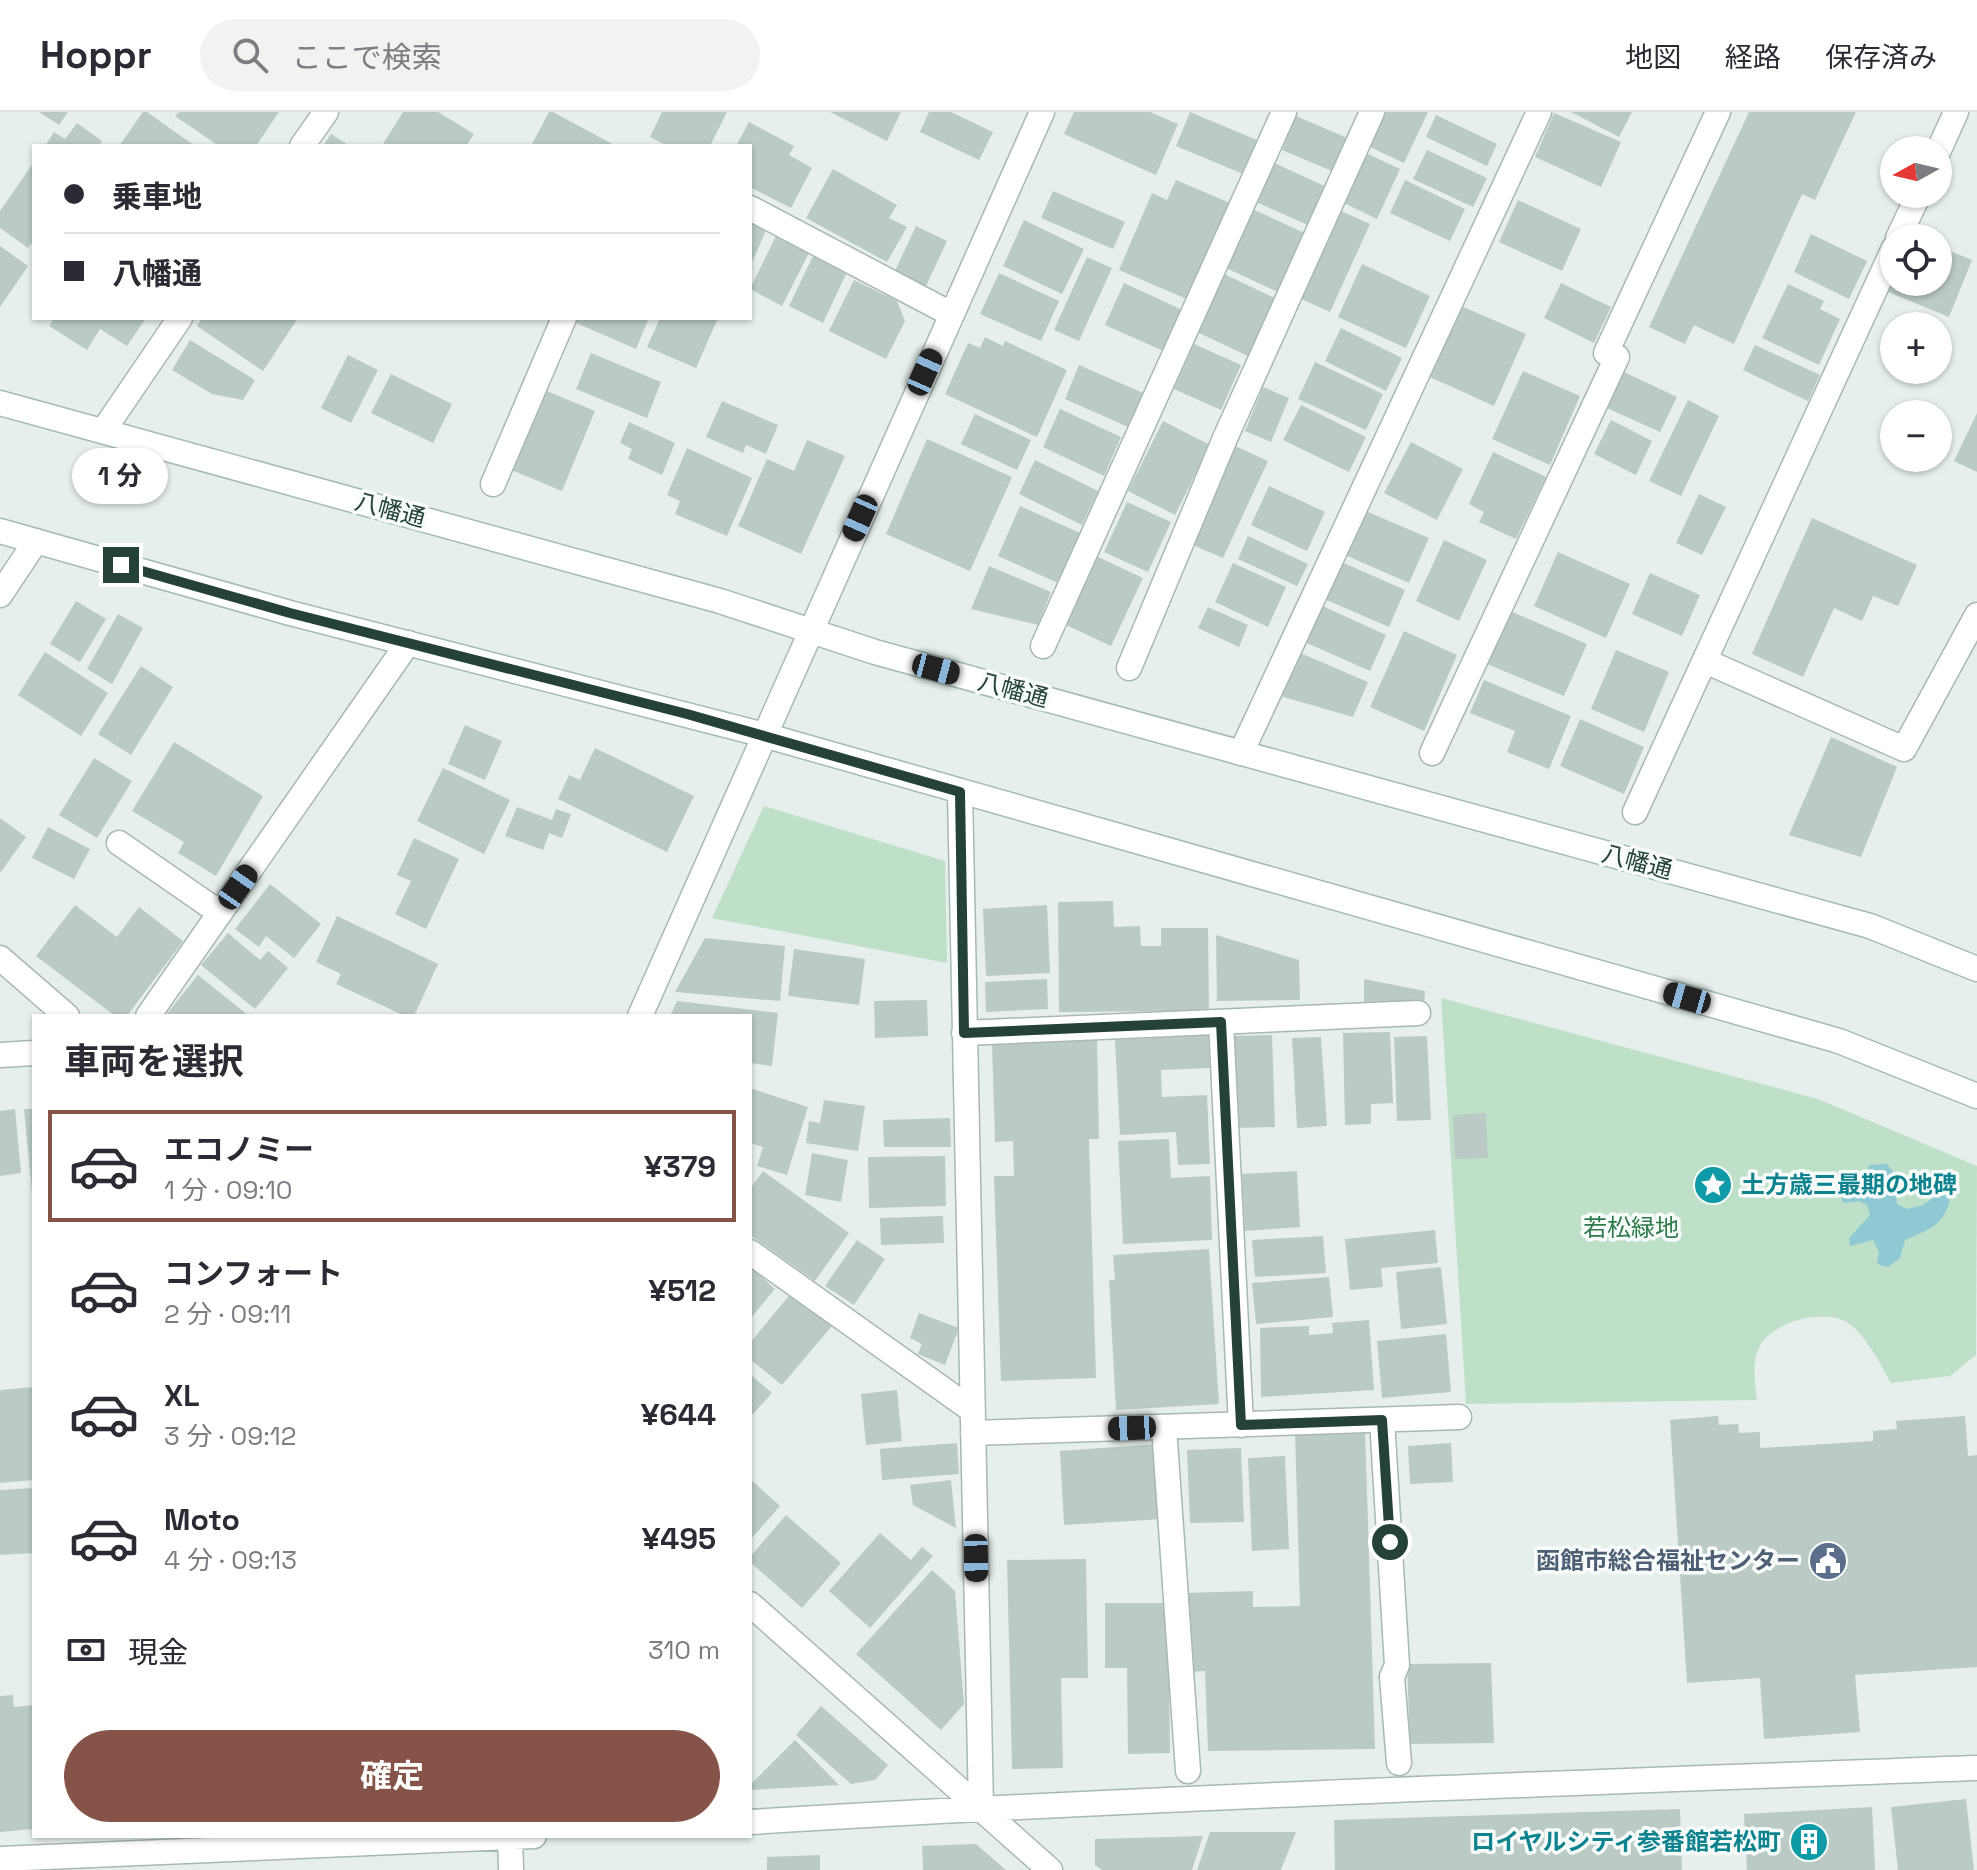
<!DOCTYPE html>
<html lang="ja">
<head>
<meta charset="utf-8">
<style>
	:root { --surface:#fff; --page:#f2f2f3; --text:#2b2b33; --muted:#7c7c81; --line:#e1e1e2; --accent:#855347 }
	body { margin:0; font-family:"Space Grotesk","Noto Sans JP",sans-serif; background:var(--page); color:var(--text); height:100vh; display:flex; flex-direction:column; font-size:30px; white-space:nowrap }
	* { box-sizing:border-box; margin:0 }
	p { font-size:26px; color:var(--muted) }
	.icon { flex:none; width:44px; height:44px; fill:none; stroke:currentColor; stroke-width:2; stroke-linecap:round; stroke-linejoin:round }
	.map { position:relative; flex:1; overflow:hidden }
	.details { position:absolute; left:32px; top:902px; width:720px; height:824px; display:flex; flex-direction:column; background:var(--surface); border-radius:0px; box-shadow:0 2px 6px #0004 }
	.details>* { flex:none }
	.hud { position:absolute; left:32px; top:32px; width:720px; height:176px; border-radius:0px; box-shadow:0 2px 6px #0004; display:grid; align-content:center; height:176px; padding:0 32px; background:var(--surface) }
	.needle { width:52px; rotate:262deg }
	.buttons { position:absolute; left:1880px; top:24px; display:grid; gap:16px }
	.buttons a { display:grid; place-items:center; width:72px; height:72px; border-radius:50%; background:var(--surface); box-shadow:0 2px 6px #0004; font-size:40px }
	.end { position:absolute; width:36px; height:36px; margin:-18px; border:10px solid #24423a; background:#fff; box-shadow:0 0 0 4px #fff }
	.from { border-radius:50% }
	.bubble { position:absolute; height:56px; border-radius:28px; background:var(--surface); box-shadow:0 2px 6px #0004; font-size:26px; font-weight:700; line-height:56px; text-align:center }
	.car { position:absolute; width:24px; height:48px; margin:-24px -12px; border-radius:10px; box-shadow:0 0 6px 2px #0007; background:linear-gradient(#222 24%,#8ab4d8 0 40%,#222 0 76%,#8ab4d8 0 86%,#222 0) }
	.hud b { display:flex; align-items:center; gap:28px; height:76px; font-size:30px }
	.hud b+b { border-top:2px solid var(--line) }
	.hud i { width:20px; height:20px; background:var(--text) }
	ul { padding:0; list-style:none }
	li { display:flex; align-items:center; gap:24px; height:112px; margin:0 16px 12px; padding:0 16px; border:4px solid transparent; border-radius:0px }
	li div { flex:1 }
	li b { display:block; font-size:30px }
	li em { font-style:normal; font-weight:700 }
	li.selected { border-color:var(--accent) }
	li>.icon { width:72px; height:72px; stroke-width:1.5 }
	h2 { padding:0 32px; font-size:36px; line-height:96px }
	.pay { display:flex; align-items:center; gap:20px; height:88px; padding:0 32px; font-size:30px }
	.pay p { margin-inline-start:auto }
	.primary-button { display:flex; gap:16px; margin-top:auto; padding:16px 32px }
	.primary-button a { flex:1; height:92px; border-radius:48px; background:var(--accent); color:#fff; font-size:32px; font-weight:700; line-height:92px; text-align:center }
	header { display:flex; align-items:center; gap:48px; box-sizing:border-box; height:112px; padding:0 40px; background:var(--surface); border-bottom:2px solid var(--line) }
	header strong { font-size:38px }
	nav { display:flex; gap:44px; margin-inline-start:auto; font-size:28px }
	.search { width:560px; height:72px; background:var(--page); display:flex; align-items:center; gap:20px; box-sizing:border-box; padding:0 28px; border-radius:44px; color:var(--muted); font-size:30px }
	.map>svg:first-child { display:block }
	.green { fill:#bfe0c8 }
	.water { fill:#8ec9d4 }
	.building { fill:#bbcac4 }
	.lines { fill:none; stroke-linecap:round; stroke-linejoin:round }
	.lane-casing { stroke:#a8b8b2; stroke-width:27 }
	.street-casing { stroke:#a8b8b2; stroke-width:27 }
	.secondary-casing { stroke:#a4bbb3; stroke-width:27 }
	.lane { stroke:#fff; stroke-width:24 }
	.street { stroke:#fff; stroke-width:24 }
	.secondary { stroke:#fff; stroke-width:24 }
	.route { stroke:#24423a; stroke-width:10 }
	.labels { text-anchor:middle; stroke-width:7; stroke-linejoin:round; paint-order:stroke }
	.street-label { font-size:24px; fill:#24423a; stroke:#f7fbf9 }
	.culture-label { font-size:24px; font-weight:bold; fill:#0d838f; stroke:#f7fbf9; text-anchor:start }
	.park-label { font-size:24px; fill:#2d7a4b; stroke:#f7fbf9 }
	.service-label { font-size:24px; font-weight:bold; fill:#4e5e75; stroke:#f7fbf9; text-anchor:end }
</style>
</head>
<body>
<header>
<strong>Hoppr</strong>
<div class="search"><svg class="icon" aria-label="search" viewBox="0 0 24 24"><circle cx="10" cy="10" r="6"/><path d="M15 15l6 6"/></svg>ここで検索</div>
<nav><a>地図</a><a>経路</a><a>保存済み</a></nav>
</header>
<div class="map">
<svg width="1977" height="1758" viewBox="0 0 1977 1758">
	<rect width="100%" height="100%" fill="#e6efeb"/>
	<path class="green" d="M764,694L945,749L947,851L712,806Z
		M1441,886L1818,987L1977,1054L1976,1243L1950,1264L1891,1271C1880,1252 1867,1224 1848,1211C1825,1196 1773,1209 1760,1234C1751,1251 1755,1270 1757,1288L1466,1292Z"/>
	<path class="water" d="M1887,1052L1894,1061L1897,1092L1907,1097L1923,1093L1942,1080L1950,1088C1943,1114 1928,1118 1905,1128L1900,1146L1888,1155L1877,1152L1879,1140L1873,1128L1850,1134L1849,1126L1870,1103L1867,1093L1859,1089L1843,1091L1840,1077L1851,1062L1866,1065L1869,1053Z"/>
	<path class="building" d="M39,0H68L59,13Z
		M143,0H147L195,34H119Z
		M179,0H279L256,34H219L175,4Z
		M403,0H438L474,22L466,34H387L383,32Z
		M549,0H553L616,34H531Z
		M662,0H727L710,34H668L650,25Z
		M830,0H901L887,29Z
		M929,0H951L993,20L979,48L920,20Z
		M1074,0H1150L1178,12L1156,63L1064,22Z
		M1190,0L1257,28L1243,62L1176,34Z
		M1386,0H1428L1404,51L1370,35Z
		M1571,0H1632L1619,25Z
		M1749,0H1856L1815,88L1802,82L1734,232L1694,213L1685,232L1649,215Z
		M1554,1L1621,30L1601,75L1535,45Z
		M1436,3L1497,32L1487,54L1426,25Z
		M1296,4L1352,28L1339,62L1282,38Z
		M749,10L794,34L789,43L812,56L791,96L750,75V34H736Z
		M77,11L102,29L99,34H45L54,20L65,27Z
		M331,22L350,34H323Z
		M1427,38L1487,66L1473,95L1413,67Z
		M1366,41L1400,57L1377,107L1344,91Z
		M34,50V128L28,136L0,116V99Z
		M1272,50L1329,76L1312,115L1254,89Z
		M833,57L897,93L889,106L907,115L887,150L806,106Z
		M1176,68L1230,91L1189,188L1119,158L1152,81L1167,88Z
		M1405,68L1465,97L1450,129L1390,101Z
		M1053,79L1125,110L1113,137L1041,106Z
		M1518,88L1581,117L1562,159L1499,130Z
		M1252,97L1309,123L1282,182L1226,156Z
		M1339,98L1370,112L1330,200L1299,186Z
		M1024,108L1084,137L1062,182L1003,154Z
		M750,111L766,118L750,155Z
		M916,114L947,129L926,174L895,159Z
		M1811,122L1867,149L1849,187L1794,160Z
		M776,124L809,141L782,194L750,177Z
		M0,134L28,154L0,195Z
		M1938,134L1972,148L1949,205L1888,180L1892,170H1938Z
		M813,144L847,160L823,211L789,194Z
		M1087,145L1112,156L1079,229L1054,218Z
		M1362,152L1430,184L1406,236L1338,205Z
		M999,161L1059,189L1041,229L980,202Z
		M1224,162L1277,187L1250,245L1197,220Z
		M854,168L897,189L905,209L886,247L829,219Z
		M1124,171L1187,200L1168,241L1105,213Z
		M1561,171L1611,195L1594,231L1544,206Z
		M1788,172L1824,189L1820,197L1840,207L1819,253L1762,226Z
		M1461,194L1526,222L1494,294L1430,265Z
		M54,206H146L127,234L100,217L87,238L49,214Z
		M202,206H298L263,259L197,214Z
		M576,206H649L636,237L574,210Z
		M660,206H718L696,256L647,235Z
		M1341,216L1402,246L1386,279L1325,249Z
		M985,225L1003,234L1005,229L1067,258L1037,325L945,282L968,231L980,236Z
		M190,228L255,268L243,288L212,282L172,258Z
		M1194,232L1241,253L1221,298L1174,277Z
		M1755,233L1820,263L1808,289L1743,258Z
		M591,241L661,270L647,306L576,277Z
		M348,243L378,258L351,311L321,296Z
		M1315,250L1383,282L1366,318L1298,287Z
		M1079,253L1143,281L1128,315L1065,287Z
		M1523,259L1580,284L1550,353L1492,327Z
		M1624,260L1677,285L1660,320L1607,296Z
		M391,262L452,292L433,331L371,301Z
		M1263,275L1289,286L1271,330L1245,319Z
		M542,277L595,299L562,379L509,357Z
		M1688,288L1719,304L1681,384L1649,369Z
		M722,289L778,313L766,342L746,333L743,341L706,325Z
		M1301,293L1366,325L1349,360L1283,328Z
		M1060,297L1121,325L1104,364L1043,335Z
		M1977,301V360L1954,349Z
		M975,302L1031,328L1017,358L961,332Z
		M1611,308L1652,329L1636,363L1594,342Z
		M1163,309L1210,333L1175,403L1128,379Z
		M629,310L675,331L662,363L628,347L632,337L620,331Z
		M927,327L1012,365L970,459L886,422Z
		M807,328L845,344L801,442L738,414L767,347L794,359Z
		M1411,330L1463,357L1437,408L1384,381Z
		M1233,333L1268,349L1223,446L1188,431Z
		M687,336L752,366L727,424L675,402L680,389L667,383Z
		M1493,340L1546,365L1516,427L1479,410L1484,400L1469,392Z
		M1035,348L1098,379L1082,413L1019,382Z
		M1269,374L1325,400L1307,439L1251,413Z
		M1699,382L1726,395L1702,443L1676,431Z
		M1127,390L1171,410L1148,460L1104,440Z
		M1020,394L1080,421L1058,471L998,444Z
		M1361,397L1429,426L1409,471L1343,442Z
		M1812,406L1917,453L1898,494L1873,484L1862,509L1834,496L1803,565L1752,542Z
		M1248,424L1308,452L1297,474L1238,447Z
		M1444,428L1487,448L1459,509L1416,489Z
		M1558,440L1630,472L1606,526L1534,494Z
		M1096,444L1143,466L1111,534L1064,512Z
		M1337,448L1405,478L1389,515L1322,486Z
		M1233,451L1286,475L1268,515L1215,490Z
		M989,454L1051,480L1038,513L971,497Z
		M1650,461L1700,483L1682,524L1632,502Z
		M76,489L106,507L80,550L50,532Z
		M1316,491L1386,523L1370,559L1300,528Z
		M1208,495L1248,513L1239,535L1198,516Z
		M1510,499L1587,532L1564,584L1487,552Z
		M118,502L143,516L112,572L87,557Z
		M1404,519L1457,543L1424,619L1370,595Z
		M1616,538L1669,560L1644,620L1591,597Z
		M45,540L108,581L81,624L18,583Z
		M1298,540L1368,570L1353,605L1280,584Z
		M141,554L173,575L131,643L98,622Z
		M1484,568L1571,604L1549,657L1507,640L1515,619L1470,601Z
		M1580,607L1644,635L1624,682L1560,654Z
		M465,613L502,629L485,668L448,652Z
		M1831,625L1897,655L1861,745L1789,723Z
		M174,630L263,684L216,764L178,741L184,730L132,699Z
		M595,636L694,684L667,740L558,687L569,663L580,668Z
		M94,646L132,669L97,726L59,703Z
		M443,656L510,688L484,742L417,709Z
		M517,695L552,708L556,697L571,702L562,726L549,721L543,738L505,724Z
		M0,706L26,725L0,761Z
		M48,715L90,737L74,767L32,746Z
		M414,726L459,747L426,817L395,802L411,769L397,763Z
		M270,772L321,812L294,846L266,824L259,835L235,817Z
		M1113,789L1114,815L1140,814L1141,834H1161V816H1208L1209,899L1059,900L1058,790Z
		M75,793L117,825L139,795L183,829L127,904H115L36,844Z
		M1047,793L1050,861L986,864L983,797Z
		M337,804L438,852L414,904H405L336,872L341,862L316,850Z
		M228,821L260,848L268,839L288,856L255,897L201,853Z
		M1216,823L1299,848L1300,888L1217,889Z
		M705,826L785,834L780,889L675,880Z
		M794,837L865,847L859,893L788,884Z
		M198,863L249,904H165Z
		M1047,867L1048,897L986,900L985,870Z
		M1364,867L1425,879L1424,893H1364Z
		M927,888L928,924L875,926L874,889Z
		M677,889L778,901L772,954L750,951V904H670Z
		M1390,920L1393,991L1371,992V1012L1345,1013L1343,921Z
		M1208,923L1210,956L1161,958L1162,985L1207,983L1210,1052L1178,1053L1176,1020L1120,1023L1115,928Z
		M1272,923L1275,1015L1235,1016L1232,924Z
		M1427,924L1431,1008L1397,1009L1394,925Z
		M1321,925L1327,1014L1297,1016L1292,926Z
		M1097,928L1099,1027H1089L1096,1266L1001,1269L994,1064H1014L1013,1029L995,1030L992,931Z
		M750,976L808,995L787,1063L757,1054L763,1035L750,1031Z
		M824,988L865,994L858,1039L806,1031L809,1009L820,1011Z
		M15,997L21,1061L0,1064V999Z
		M24,997H34V1080H32Z
		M1486,1001L1488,1046L1455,1047L1453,1003Z
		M950,1006L951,1035H884L883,1008Z
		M1169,1027L1171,1066L1210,1064L1212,1128L1123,1132L1118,1029Z
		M812,1041L848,1048L841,1090L805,1083Z
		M945,1044L946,1094L869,1096L868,1045Z
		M763,1059L849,1121L815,1169L750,1123V1077Z
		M1297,1059L1300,1115L1245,1119L1242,1062Z
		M943,1104L944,1131L881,1133L880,1106Z
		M1435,1118L1438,1151L1381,1156L1383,1175L1350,1178L1345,1127Z
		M1323,1124L1326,1161L1255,1165L1252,1128Z
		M857,1128L885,1147L854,1193L825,1174Z
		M1209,1137L1219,1292L1116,1298L1109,1168H1115L1113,1143Z
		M750,1155L775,1177L750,1207Z
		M1441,1155L1447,1212L1401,1217L1396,1160Z
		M1329,1165L1333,1205L1256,1212L1252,1171Z
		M792,1180L832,1214L782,1273L750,1247V1231Z
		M919,1201L959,1216L945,1253L918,1242L922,1232L910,1226Z
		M1369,1208L1374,1278L1261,1285L1260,1216L1309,1214V1223L1333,1221L1332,1211Z
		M1446,1222L1451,1280L1382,1286L1377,1229Z
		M750,1262L772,1281L750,1305Z
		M34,1275V1368L0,1371V1278Z
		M897,1278L902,1329L866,1333L861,1282Z
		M1718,1304L1719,1313L1738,1312L1739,1321L1760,1320V1336L1873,1329V1319L1897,1317L1896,1309L1965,1304L1968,1344L1977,1343V1555L1855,1563L1860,1620L1764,1627L1760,1566L1687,1571L1670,1308Z
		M1365,1316L1375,1637L1208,1639L1205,1559L1187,1560L1185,1481L1253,1479V1495L1300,1494L1295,1318Z
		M957,1331L959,1362L882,1368L880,1337Z
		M1451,1331L1453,1370L1410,1372L1408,1334Z
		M1158,1332L1163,1407L1064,1413L1060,1339Z
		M1241,1336L1244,1410L1190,1411L1187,1338Z
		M1285,1344L1289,1437L1252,1439L1248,1346Z
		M750,1367L780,1394L750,1428Z
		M951,1368L956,1416L913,1393L910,1373Z
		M34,1376V1441L0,1443V1378Z
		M786,1403L841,1451L802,1496L750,1450V1445Z
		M880,1421L911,1448L922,1435L933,1444L870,1516L829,1479Z
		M1086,1447L1088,1566H1061L1063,1656L1012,1657L1007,1448Z
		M932,1458L955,1479L964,1592L941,1618L856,1542Z
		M1105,1491H1168L1170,1641L1128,1642L1127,1556H1105Z
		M1491,1551L1494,1631L1410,1632L1407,1552Z
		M13,1583L14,1595L34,1593V1717L0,1720V1584Z
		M821,1594L888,1653L875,1668L851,1672L796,1623Z
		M795,1628L839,1673L750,1678V1673Z
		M1966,1687L1974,1758H1898L1891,1695Z
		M1872,1695L1875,1758H1747L1744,1702Z
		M1680,1697L1682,1758H1335L1334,1708Z
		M1210,1720H1296L1281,1758H1197Z
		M1203,1724L1192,1758H1102L1095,1753V1727Z
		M976,1732L1006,1758H923L922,1734Z
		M820,1743V1758H767V1745Z"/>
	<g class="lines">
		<g class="lane-casing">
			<path id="lane" d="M1938,40L1956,0
				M750,96L951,202
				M1898,126L1919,82
				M493,372L564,206
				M1043,534L1284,0
				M1705,549L1904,637L1977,503
				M1129,556L1226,324L1372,0
				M1432,641L1617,245L1606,241L1718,0
				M1635,700L1894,136
				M119,731L220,801
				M1164,1315L1188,1659
				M1392,1565L1399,1651"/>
		</g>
		<g class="street-casing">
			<path id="street" d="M302,34L326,0
				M103,319L180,206
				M0,483L36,429
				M1241,641L1539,0
				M960,680L981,1696
				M0,846L67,904
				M148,904L408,531
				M640,904L1042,0
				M1221,910L1241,1313
				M964,921L1418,901
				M0,943L34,941
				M750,1140L972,1298
				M1382,1308L1397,1553L1392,1565
				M973,1321L1459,1305
				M750,1492L1050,1758
				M750,1710C1159,1685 1568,1671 1977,1656
				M510,1724L511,1758
				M0,1747L534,1724"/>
		</g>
		<g class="secondary-casing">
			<path id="secondary" d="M0,291L720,489L875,540L1870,814L1977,857
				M0,419L290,501L764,623L1839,929L1977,984"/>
		</g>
		<use href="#lane" class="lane"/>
		<use href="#street" class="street"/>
		<use href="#secondary" class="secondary"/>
	</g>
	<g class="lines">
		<path class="route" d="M121,453L290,501L687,602L960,680L964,921L1221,910L1241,1313L1382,1308L1390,1430"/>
	</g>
	<defs>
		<g id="sight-disc" transform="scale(2)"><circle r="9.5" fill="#0f9aa8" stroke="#f7fbf9"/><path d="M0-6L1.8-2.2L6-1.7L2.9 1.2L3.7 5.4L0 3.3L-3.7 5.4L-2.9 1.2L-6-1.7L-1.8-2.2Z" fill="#fff"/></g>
		<g id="civic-disc" transform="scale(2)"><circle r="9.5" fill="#5c6f8a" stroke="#f7fbf9"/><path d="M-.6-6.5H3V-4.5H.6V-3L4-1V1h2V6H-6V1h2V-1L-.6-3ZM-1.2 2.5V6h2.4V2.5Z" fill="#fff"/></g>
		<g id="building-disc" transform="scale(2)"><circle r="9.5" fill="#0f9aa8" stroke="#f7fbf9"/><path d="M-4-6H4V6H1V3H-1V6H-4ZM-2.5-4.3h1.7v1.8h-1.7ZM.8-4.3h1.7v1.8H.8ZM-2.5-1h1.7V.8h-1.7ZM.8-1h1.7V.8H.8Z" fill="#fff"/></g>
	</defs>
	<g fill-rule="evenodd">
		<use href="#sight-disc" x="1713" y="1073"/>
		<use href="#civic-disc" x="1828" y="1449"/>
		<use href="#building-disc" x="1809" y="1730"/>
	</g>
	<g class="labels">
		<g class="street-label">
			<text transform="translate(390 398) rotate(15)" y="8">八幡通</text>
			<text transform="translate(1013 578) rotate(15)" y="8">八幡通</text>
			<text transform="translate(1637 750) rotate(15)" y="8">八幡通</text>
		</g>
		<g class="culture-label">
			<text x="1741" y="1081">土方歳三最期の地碑</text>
			<text x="1781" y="1738" text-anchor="end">ロイヤルシティ参番館若松町</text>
		</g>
		<g class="park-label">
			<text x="1631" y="1124">若松緑地</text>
		</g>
		<g class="service-label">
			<text x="1800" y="1457">函館市総合福祉センター</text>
		</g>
	</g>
</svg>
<div class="buttons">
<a><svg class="needle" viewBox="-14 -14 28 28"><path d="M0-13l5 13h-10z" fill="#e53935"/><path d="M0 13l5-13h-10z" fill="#7c7c81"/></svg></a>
<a><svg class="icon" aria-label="locate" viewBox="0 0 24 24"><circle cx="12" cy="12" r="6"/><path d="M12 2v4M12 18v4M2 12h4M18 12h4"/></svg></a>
<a>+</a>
<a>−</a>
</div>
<i class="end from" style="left:1390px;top:1430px"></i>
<i class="end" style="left:121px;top:453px"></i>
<div class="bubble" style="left:72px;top:336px;width:96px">1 分</div>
<i class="car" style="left:925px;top:260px;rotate:24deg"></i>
<i class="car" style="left:860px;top:406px;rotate:204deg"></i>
<i class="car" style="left:936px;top:557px;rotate:105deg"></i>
<i class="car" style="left:238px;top:775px;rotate:35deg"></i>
<i class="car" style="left:1687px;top:886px;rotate:286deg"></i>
<i class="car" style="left:1132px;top:1316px;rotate:268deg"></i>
<i class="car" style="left:976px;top:1446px;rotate:179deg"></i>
<div class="hud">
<b><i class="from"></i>乗車地</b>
<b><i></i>八幡通</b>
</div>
<section class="details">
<h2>車両を選択</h2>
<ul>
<li class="selected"><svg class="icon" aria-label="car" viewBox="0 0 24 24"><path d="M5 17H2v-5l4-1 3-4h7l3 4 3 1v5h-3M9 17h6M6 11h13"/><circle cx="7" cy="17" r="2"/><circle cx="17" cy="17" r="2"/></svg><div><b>エコノミー</b><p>1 分 · 09:10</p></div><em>¥379</em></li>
<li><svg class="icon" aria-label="car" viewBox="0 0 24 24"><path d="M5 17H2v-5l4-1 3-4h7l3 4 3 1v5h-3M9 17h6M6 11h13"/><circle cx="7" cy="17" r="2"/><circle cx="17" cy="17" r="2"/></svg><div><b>コンフォート</b><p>2 分 · 09:11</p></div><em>¥512</em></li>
<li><svg class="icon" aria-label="car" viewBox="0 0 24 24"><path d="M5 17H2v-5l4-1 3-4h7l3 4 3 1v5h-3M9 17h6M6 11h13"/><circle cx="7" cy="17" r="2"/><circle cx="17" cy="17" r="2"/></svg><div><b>XL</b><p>3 分 · 09:12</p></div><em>¥644</em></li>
<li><svg class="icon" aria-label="car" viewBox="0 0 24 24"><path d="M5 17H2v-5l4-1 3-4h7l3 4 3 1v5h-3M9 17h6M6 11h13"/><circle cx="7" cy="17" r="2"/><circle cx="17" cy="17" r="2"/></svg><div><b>Moto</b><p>4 分 · 09:13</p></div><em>¥495</em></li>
</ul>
<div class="pay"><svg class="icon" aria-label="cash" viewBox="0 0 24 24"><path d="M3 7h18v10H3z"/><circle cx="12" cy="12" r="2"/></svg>現金<p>310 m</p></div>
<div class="primary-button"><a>確定</a></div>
</section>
</div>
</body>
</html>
